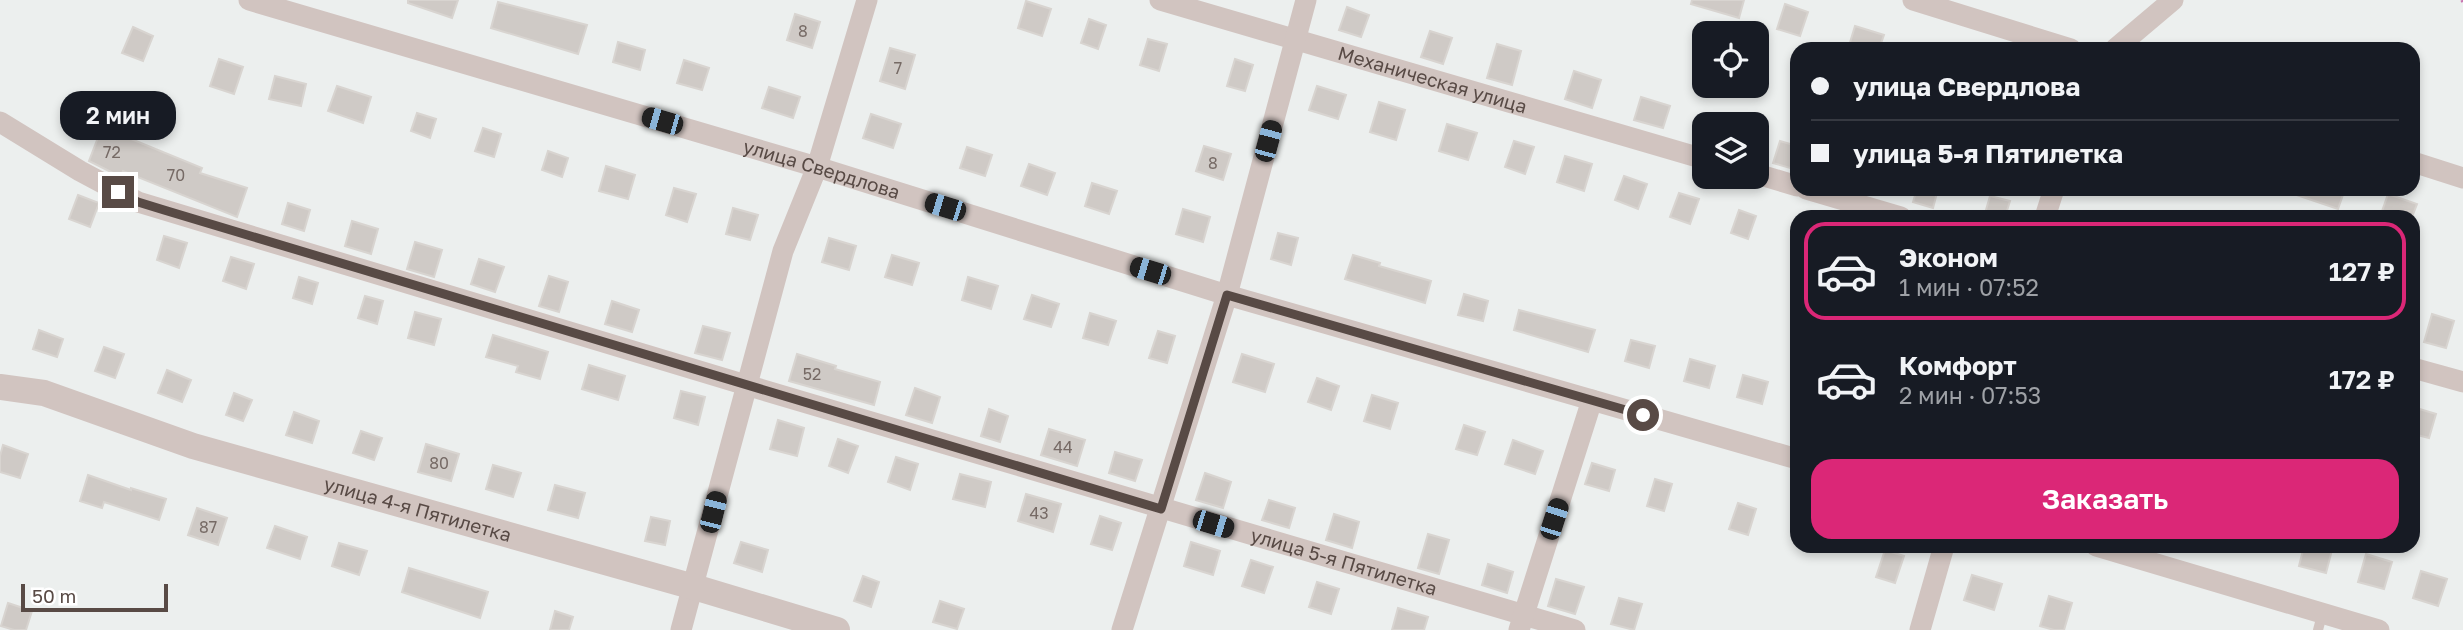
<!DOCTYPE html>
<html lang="ru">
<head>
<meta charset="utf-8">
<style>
	:root { --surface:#171b24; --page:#20242c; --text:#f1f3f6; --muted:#9ea1a6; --line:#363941; --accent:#db2777 }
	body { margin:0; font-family:"Golos Text",sans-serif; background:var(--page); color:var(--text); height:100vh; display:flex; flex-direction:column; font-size:26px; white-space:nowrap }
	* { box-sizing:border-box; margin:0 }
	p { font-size:23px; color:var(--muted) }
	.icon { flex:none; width:38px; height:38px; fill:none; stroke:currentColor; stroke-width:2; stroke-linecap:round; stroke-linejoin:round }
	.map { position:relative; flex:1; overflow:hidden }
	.sheet { position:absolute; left:1790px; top:210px; width:630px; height:343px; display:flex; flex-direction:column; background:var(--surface); border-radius:21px; box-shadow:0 4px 10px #0003 }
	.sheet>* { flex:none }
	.guide { position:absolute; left:1790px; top:42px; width:630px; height:154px; border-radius:21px; box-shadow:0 4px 10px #0003; display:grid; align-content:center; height:154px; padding:0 21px; background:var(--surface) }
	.tools { position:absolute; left:1692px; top:21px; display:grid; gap:14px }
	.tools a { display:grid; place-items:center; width:77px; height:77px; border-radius:14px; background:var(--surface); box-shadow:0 4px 10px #0003; font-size:35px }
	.scale { position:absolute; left:21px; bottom:18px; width:147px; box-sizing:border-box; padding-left:7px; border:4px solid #584a45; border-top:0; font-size:19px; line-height:24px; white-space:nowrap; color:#584a45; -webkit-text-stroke:5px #fff; paint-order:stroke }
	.end { position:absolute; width:32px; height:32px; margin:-16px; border:9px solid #584a45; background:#fff; box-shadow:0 0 0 4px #fff }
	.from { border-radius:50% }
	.bubble { position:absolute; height:49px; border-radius:21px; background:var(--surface); box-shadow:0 4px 10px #0003; font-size:23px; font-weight:600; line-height:49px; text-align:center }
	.car { position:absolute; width:21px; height:42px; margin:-21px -10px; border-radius:9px; box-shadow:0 0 5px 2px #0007; background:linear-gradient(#222 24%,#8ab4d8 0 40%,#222 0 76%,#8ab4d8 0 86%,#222 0) }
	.guide b { display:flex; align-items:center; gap:24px; height:66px; font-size:26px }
	.guide b+b { border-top:2px solid var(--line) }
	.guide i { width:18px; height:18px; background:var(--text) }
	ul { padding:12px 0 0; list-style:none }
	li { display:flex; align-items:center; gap:21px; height:98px; margin:0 14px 10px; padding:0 7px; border:4px solid transparent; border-radius:21px }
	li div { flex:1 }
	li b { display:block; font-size:26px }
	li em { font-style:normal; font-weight:600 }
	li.current { border-color:var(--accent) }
	li>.icon { width:63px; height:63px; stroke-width:1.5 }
	.primary-button { display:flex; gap:14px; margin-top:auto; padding:14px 21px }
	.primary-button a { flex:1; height:80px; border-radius:21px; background:var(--accent); color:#fff; font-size:28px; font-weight:600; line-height:80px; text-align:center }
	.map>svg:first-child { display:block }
	.building { fill:#cfcac6; stroke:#d8d4d0; stroke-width:2 }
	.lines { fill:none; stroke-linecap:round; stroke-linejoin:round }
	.path { stroke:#c875b0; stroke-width:3.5; stroke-dasharray:5 3.5; stroke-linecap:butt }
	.service { stroke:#d1c4c0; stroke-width:10 }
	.minor { stroke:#d1c4c0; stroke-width:21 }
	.tertiary { stroke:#d1c4c0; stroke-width:26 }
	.route { stroke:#584a45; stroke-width:9 }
	.labels { text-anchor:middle; stroke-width:6; stroke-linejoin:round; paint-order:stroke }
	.number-label { font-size:16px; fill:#766a65 }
	.street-label { font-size:19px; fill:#584a45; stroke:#fff }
</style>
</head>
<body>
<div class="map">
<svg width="2463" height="630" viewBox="0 0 2463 630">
	<rect width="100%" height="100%" fill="#ecefee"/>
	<path class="building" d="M408,0H458L452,18L408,3Z
		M1692,0H1744L1739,18L1691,4Z
		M1026,1L1051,9L1042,36L1018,28Z
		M498,2L587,25L578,54L491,28Z
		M1785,4L1808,12L1800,36L1777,29Z
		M1347,7L1369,15L1361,37L1339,30Z
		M795,14L820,22L812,48L787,40Z
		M1089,19L1106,25L1098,49L1081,43Z
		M1855,26L1884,35L1879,49H1848Z
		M133,27L153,36L143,61L122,53Z
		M1430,31L1452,38L1443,64L1421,57Z
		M1148,39L1167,44L1159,71L1140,65Z
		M618,42L645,50L640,70L613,62Z
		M1497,44L1521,51L1512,85L1487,78Z
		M890,48L915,55L905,89L880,81Z
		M219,59L243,67L234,94L210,86Z
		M1235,59L1253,65L1245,91L1227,86Z
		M684,60L709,68L702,90L677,83Z
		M1574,71L1601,80L1592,108L1565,99Z
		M275,76L306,84L301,106L269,99Z
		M337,86L371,97L363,123L328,111Z
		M1317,86L1346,95L1338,119L1309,110Z
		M769,87L800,97L793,118L762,108Z
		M1641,97L1670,106L1663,128L1634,120Z
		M1379,102L1405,110L1396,140L1370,132Z
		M417,113L436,119L430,138L411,131Z
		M871,114L901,124L893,148L863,138Z
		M1447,124L1477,133L1468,160L1439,151Z
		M102,127L202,168L200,173L247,188L237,217L123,171L121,177L89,161Z
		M483,128L501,134L494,157L475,151Z
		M1514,141L1534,147L1525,174L1505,167Z
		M1780,141L1797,146V170L1773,163Z
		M1204,146L1231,154L1223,180L1196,171Z
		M967,147L992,155L985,176L960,168Z
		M548,151L568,158L562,177L542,170Z
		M1565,156L1592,164L1584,191L1557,182Z
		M1029,164L1055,173L1047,195L1021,186Z
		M606,166L635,175L628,199L599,191Z
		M1624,176L1647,184L1638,209L1615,200Z
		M1092,183L1117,191L1109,214L1085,206Z
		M674,188L696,194L687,222L666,215Z
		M1917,189H1938L1933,208L1913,202Z
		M2289,189H2345L2338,209L2288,192Z
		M1679,193L1699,199L1690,224L1670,217Z
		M2388,194L2417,204L2412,217H2380Z
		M78,195L99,203L90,227L69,219Z
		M1990,196L2010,201L2005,217H1984Z
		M288,203L310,210L304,231L282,224Z
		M733,208L758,215L750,240L726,234Z
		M1183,209L1210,217L1203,242L1176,234Z
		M1739,210L1756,216L1748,239L1731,233Z
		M352,221L378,229L371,254L345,246Z
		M1278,233L1298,238L1291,265L1271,259Z
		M164,236L187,243L179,268L157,260Z
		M829,238L856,246L849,270L822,262Z
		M415,242L442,250L434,277L407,269Z
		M892,255L919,263L912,285L885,277Z
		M1353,255L1380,263L1379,266L1431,281L1425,303L1345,279Z
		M231,257L254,264L246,289L223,281Z
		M479,259L504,267L495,292L471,284Z
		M549,276L568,282L559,312L539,306Z
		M299,277L318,283L312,304L293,298Z
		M968,277L998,286L991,309L962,300Z
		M1464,294L1488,301L1483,321L1458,315Z
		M1032,295L1059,304L1051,327L1024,319Z
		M365,296L383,301L377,324L358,318Z
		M612,301L639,310L632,332L605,324Z
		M1519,310L1595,330L1588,352L1514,330Z
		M415,312L441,319L434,345L408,338Z
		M1090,313L1116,321L1108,345L1083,338Z
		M2432,314L2454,321L2446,348L2424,342Z
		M703,326L730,333L722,360L695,353Z
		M39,330L63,339L57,357L33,349Z
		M1158,331L1175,336L1167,363L1149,358Z
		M493,335L548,352L540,379L516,372L518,366L486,357Z
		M1631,340L1655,346L1649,368L1625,361Z
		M104,347L124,354L115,378L95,371Z
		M797,354L836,366L835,369L880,382L874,405L789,381Z
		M1242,354L1274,364L1265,392L1233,382Z
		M1690,359L1715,366L1709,388L1684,381Z
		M589,365L625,376L618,400L582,389Z
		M167,370L191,380L182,402L158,393Z
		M1743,375L1768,382L1762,404L1737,397Z
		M1317,378L1339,386L1331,410L1308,402Z
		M915,388L940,397L932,423L906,415Z
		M681,391L705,397L698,425L674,418Z
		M234,393L252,400L243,421L226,415Z
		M1372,395L1398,403L1390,429L1364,421Z
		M2413,407L2436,414L2429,438L2413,434Z
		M989,409L1008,416L1000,442L981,436Z
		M294,412L319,421L312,443L286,435Z
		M778,420L804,428L797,456L770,449Z
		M1464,425L1485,432L1477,455L1456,449Z
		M1049,429L1085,440L1077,466L1041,455Z
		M361,431L382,438L374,460L353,453Z
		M838,439L858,446L848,473L829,466Z
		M1513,440L1543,451L1535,474L1505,464Z
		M426,444L459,454L451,481L418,472Z
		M3,445L28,454L20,478L0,472V456Z
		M1115,452L1142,460L1135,481L1109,473Z
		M896,457L918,464L910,490L888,482Z
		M1592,463L1615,470L1609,491L1585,484Z
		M493,465L521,473L513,497L486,489Z
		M1205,473L1231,482L1223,508L1196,500Z
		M960,474L991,482L985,507L953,499Z
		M88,475L131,490V488L166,499L159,520L104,502L102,508L80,501Z
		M1655,479L1672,484L1664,511L1647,506Z
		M555,485L585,493L578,518L548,510Z
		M1026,494L1061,504L1053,532L1018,521Z
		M1269,500L1295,508L1289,528L1262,520Z
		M1738,503L1756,509L1748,535L1729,529Z
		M197,508L227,518L218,545L188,535Z
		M1334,514L1359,522L1352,548L1326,540Z
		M1100,516L1121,523L1112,550L1091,544Z
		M651,517L670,521L665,545L645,541Z
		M275,526L307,537L300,559L267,548Z
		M1428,534L1449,540L1439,574L1418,568Z
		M741,542L768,550L762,572L734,563Z
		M1191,542L1220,551L1213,575L1184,566Z
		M339,543L367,551L359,575L332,566Z
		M2304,546H2333L2326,573L2299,566Z
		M1885,550L1904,556L1895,583L1876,577Z
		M2366,554L2392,562L2384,589L2358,582Z
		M1251,560L1273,567L1264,593L1242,586Z
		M1488,564L1513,572L1507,593L1482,585Z
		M409,568L488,592L480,618L402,592Z
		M2421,571L2447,579L2438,606L2413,598Z
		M1972,575L2002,584L1994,610L1964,600Z
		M863,576L879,582L871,607L854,601Z
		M1556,579L1584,587L1575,614L1548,606Z
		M1317,582L1339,589L1331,614L1309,607Z
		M2049,596L2072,603L2064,630H2054L2040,626Z
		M1619,598L1642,604L1634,630L1611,624Z
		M940,601L964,609L957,629L933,622Z
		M8,603L32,611L26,630H14L1,626Z
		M1398,608L1428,617L1424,630H1392Z
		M555,611L573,617L569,630H550Z"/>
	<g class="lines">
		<path class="path" d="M2462,0L2463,2"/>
		<path class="service" d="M2318,630L2322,615"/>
		<g class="minor">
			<path id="s1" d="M249,0L817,167L1227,295L1797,459"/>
			<path id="s2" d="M1160,0L1704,159"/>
			<path d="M1913,0L2071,49"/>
			<path d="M2115,49L2173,0"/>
			<path id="s3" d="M0,122L80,171L138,202L746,385L1575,630"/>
			<path d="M2413,162L2463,178"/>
			<path d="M1757,174L1797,186"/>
			<path d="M1806,189L1901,217"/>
			<path d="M2045,217L2054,189"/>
			<path d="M2413,368L2463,382"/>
			<path d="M2096,546L2379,630"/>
			<path d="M681,630L783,251L817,167L867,0"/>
			<path d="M1122,630L1227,295L1306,0"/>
			<path d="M1519,630L1592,400"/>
			<path d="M1920,630L1944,546"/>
		</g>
		<path class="tertiary" id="s4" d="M0,387L44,393L193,446L694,587L837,630"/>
	</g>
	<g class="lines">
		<path class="route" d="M118,192L138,202L164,210L1161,509L1227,295L1643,415"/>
	</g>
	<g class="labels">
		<g class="number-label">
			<text x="803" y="37">8</text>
			<text x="898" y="74">7</text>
			<text x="112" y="158">72</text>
			<text x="1213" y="169">8</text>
			<text x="176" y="181">70</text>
			<text x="812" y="380">52</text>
			<text x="1063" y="453">44</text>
			<text x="439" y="469">80</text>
			<text x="1039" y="519">43</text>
			<text x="208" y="533">87</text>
		</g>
		<g class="street-label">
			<text dy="7" stroke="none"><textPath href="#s2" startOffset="284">Механическая улица</textPath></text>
			<text dy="7" stroke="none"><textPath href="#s1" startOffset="597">улица Свердлова</textPath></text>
			<text dy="7" stroke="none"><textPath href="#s4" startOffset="436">улица 4-я Пятилетка</textPath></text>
			<text dy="7" stroke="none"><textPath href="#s3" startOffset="1418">улица 5-я Пятилетка</textPath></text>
		</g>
	</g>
</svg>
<div class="tools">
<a><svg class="icon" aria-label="locate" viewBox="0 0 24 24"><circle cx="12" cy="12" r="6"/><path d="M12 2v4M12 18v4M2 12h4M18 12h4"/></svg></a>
<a><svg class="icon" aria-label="layers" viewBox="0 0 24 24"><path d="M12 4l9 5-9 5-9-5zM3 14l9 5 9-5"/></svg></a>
</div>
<div class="scale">50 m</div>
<i class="end from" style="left:1643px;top:415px"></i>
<i class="end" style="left:118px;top:192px"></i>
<div class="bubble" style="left:60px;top:91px;width:116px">2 мин</div>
<i class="car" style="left:662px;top:121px;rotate:286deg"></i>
<i class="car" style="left:1268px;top:141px;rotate:15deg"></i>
<i class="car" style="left:945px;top:207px;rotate:287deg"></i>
<i class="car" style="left:1150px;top:271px;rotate:287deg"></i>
<i class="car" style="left:713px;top:512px;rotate:14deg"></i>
<i class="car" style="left:1554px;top:519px;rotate:18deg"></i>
<i class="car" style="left:1213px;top:524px;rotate:107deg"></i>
<div class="guide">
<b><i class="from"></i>улица Свердлова</b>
<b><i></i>улица 5-я Пятилетка</b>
</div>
<section class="sheet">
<ul>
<li class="current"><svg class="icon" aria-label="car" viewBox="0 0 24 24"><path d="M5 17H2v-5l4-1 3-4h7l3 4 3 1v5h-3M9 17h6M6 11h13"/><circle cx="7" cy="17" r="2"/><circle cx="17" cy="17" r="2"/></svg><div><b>Эконом</b><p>1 мин · 07:52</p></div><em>127 ₽</em></li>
<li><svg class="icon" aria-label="car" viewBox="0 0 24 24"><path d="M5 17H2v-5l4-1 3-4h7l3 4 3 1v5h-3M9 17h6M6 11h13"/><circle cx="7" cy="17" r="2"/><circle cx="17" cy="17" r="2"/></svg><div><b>Комфорт</b><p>2 мин · 07:53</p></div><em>172 ₽</em></li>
</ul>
<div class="primary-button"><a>Заказать</a></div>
</section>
</div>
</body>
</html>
